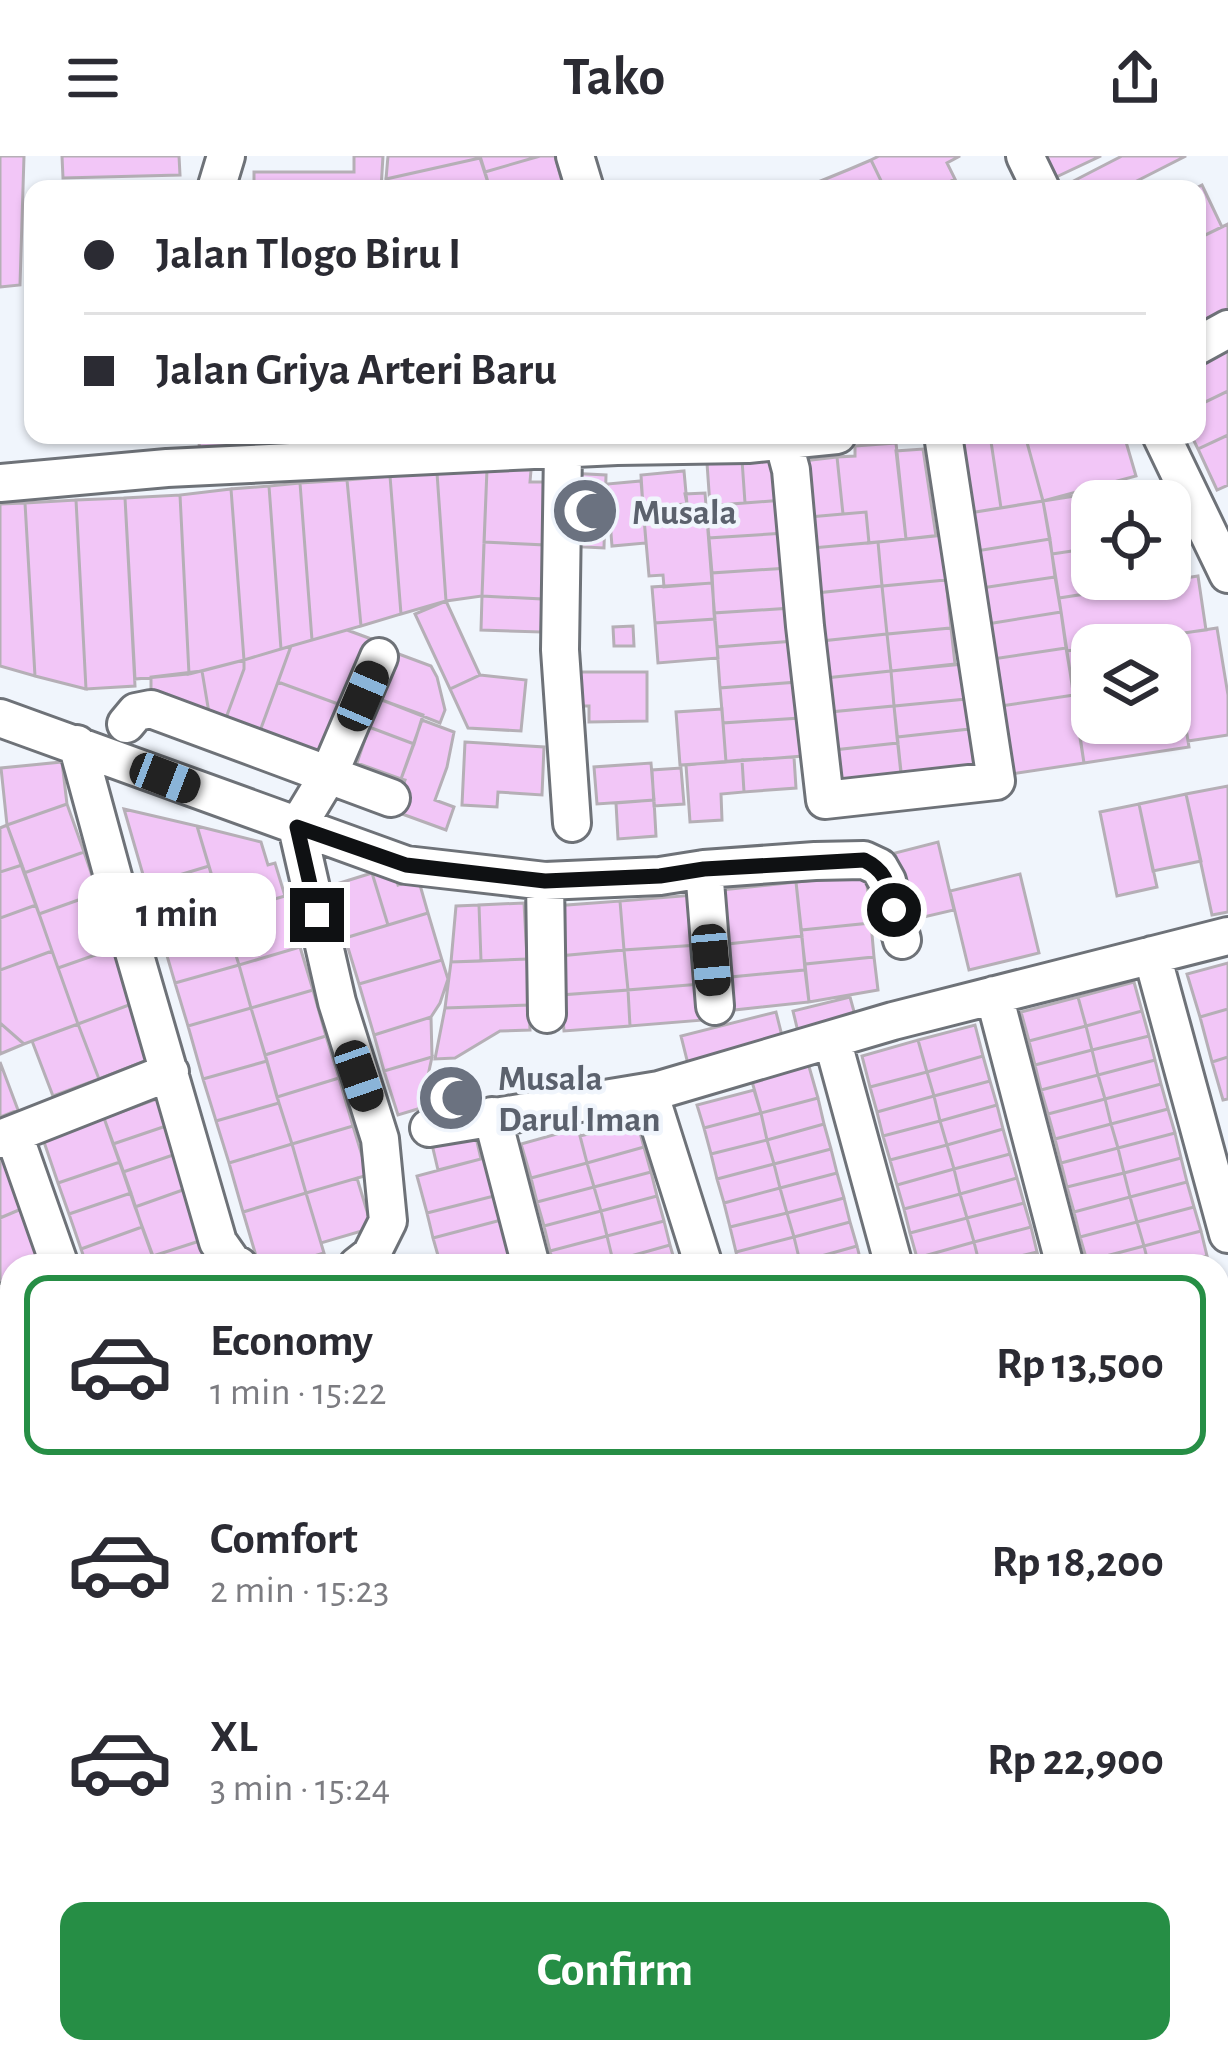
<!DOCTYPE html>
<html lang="en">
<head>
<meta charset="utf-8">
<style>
	:root { --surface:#fff; --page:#f2f2f3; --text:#2b2b33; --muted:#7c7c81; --line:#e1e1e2; --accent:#268e45 }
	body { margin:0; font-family:"Alegreya Sans",sans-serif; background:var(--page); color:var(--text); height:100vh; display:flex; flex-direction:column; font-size:45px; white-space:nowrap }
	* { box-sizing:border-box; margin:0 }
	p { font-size:39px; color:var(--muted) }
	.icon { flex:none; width:66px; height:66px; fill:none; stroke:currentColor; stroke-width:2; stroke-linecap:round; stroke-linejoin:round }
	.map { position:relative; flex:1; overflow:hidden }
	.side { position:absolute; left:0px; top:1098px; width:1230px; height:810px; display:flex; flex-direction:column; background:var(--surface); border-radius:36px 36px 0 0; box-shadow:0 3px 9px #0004 }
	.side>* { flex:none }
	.top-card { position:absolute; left:24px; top:24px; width:1182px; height:264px; border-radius:24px; box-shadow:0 3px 9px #0004; display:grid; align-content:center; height:264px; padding:0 60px; background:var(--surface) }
	.controls { position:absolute; left:1071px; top:324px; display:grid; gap:24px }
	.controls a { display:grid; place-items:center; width:120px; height:120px; border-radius:24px; background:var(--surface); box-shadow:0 3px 9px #0004; font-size:60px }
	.end { position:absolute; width:54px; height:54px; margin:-27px; border:15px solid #0f1113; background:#fff; box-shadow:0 0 0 6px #fff }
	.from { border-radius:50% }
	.bubble { position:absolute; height:84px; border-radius:24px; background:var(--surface); box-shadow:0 3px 9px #0004; font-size:39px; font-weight:700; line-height:84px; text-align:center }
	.car { position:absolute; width:36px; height:72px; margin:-36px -18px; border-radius:15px; box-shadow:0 0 9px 3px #0007; background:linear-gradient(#222 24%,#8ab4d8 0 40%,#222 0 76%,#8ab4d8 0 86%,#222 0) }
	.top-card b { display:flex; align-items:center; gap:42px; height:114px; font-size:45px }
	.top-card b+b { border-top:3px solid var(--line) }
	.top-card i { width:30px; height:30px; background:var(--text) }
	ul { padding:21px 0 0; list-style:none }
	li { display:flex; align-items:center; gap:36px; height:180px; margin:0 24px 18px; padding:0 36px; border:6px solid transparent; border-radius:24px }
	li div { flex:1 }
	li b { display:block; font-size:45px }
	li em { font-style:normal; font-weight:700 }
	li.selected { border-color:var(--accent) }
	li>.icon { width:108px; height:108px; stroke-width:1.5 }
	.primary-button { display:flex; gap:24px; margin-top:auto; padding:24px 60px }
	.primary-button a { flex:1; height:138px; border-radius:24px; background:var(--accent); color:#fff; font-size:48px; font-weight:700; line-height:138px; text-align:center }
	header { display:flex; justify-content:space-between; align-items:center; height:156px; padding:0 60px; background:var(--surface); font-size:54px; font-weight:700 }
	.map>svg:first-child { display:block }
	.building { fill:#f2c6f7; stroke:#b5afb6; stroke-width:3 }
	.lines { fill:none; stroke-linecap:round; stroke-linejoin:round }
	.minor-casing { stroke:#6e7278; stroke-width:42 }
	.minor { stroke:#fff; stroke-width:36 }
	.route { stroke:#0f1113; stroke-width:15 }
	.labels { text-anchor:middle; stroke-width:9; stroke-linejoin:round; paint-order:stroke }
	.worship-label { font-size:36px; font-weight:bold; fill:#5b616d; stroke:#f0f5fc; text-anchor:start }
</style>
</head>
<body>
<header><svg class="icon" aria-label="menu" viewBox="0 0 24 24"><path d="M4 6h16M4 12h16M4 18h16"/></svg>Tako<svg class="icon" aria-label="share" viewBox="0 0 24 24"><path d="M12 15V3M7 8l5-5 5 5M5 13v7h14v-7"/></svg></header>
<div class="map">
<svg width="1228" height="1908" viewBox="0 0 1228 1908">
	<rect width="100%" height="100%" fill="#f0f5fc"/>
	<path class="building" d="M0,0H24L20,129L0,131Z
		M62,0H179L180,19L63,22Z
		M354,0H383L381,33H254V16H354Z
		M388,0H480V2L386,23Z
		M480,0H540L485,16Z
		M540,0H555L564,33H490L485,16Z
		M879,0H960L947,7L955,23L934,33H885L871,4Z
		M1044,0H1101L1054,22Z
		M1122,0H1186L1121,33H1058Z
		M480,2L490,33H387L386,23Z
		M871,4L885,33H801L850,13Z
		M1202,29L1222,71L1197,83V33H1194Z
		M1228,68V153L1197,167V83Z
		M1228,192V235L1197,250V206Z
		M1228,235V279L1198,293L1191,279H1197V250Z
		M198,279H230L231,292L200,295Z
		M230,279H266L267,289L231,292Z
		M980,279H990L1001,352L963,358L952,283Z
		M990,279H1025L1043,345L1001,352Z
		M1025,279H1124L1136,320L1043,345Z
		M1228,279V329L1217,334L1198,293Z
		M896,287L906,383L869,387L866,356L843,358L837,301L855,300V290Z
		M923,293L936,380L906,383L896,295Z
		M780,301L783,344L745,347L742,304Z
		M837,301L843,358L809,361L803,305Z
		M742,304L745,347L710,350L707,307Z
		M487,313L531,314L530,326H546L545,389L484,386Z
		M487,313L482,440L446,445L437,317Z
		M684,315L687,348L643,351L641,319Z
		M437,317L446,445L401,458L390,320Z
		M567,317L606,319L604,392L565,390Z
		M390,320L401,458L361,470L347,324Z
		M347,324L361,470L312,484L300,327Z
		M641,325L646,387L612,390L607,328Z
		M300,327L312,484L281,493L269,330Z
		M269,330L281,493L244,504L231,333Z
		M231,333L244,504L189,518L180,339Z
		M1120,333L1122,345H1092V392L1052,398L1043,345Z
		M705,337L712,427L664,431L663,419L649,420L643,351L687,348L685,338Z
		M180,339L189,518L135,523L125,342Z
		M125,342L135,530L86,533L76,344Z
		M76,344L86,533L35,520L25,347Z
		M783,344L785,377L709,382L706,350Z
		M1043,345L1050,383L970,396L963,358Z
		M25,347L35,520L0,510V348Z
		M866,356L869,387L812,392L809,361Z
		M785,377L788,412L712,417L709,382Z
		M942,379L946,424L882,430L878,386Z
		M1050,383L1055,421L975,433L970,396Z
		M484,386L545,389L542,443L482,440Z
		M878,386L882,430L816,437L812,392Z
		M1092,392V423H1158V427L1059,442L1052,398Z
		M788,412L791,452L714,457L712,417Z
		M1198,420L1206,474L1092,489V491L1067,495L1059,442Z
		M1055,421L1061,456L981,469L975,433Z
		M946,424L951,472L887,478L882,430Z
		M712,427L715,463L655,467L652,431Z
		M882,430L887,478L821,485L816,437Z
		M482,440L542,443L541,476L481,474Z
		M446,445L480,519L450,533L415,458Z
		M791,452L794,485L717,491L714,457Z
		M1061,456L1066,492L986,504L981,469Z
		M715,463L718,502L658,507L655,467Z
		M633,470L634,490H614L613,471Z
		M951,472L955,508L891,515L887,478Z
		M1217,472L1228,539V579L1188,585L1171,479Z
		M347,474L374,484L349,552L278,526L291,490Z
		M887,478L891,515L825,522L821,485Z
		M1171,479L1182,547L1170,549V489H1106Z
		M794,485L797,526L720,532L717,491Z
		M291,490L260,575L226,562L244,513V504Z
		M1092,491V561L1077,563L1067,495Z
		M1066,492L1074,539L994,551L986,504Z
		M396,497L431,510L437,521L445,554L440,567L379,543Z
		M244,504V513L226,562L209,557L202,515Z
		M964,508L967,543L894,550L891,515Z
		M202,515L209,557L151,542V521Z
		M891,515L894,550L829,556L825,522Z
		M573,516H647V565L589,566V550H574Z
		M480,519L526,524L521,575L468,572L450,533Z
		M278,526L349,552L331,602L260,575Z
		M797,526L800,562L723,567L720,532Z
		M1074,539L1084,607L1004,619L994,551Z
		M379,543L423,559L414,588L369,571Z
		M967,543L970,573L897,581L894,550Z
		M1182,547L1189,591L1084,607L1077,563L1092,561V567H1170V549Z
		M894,550L898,587L833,594L829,556Z
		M722,553L726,606L680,609L676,556Z
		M800,562L803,600L726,606L723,567Z
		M422,564L454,576L447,611L435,644L454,651L446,674L394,655L405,624L401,623Z
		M369,571L414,588L401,623L357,607Z
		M970,573L974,611L901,618L897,581Z
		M465,586L544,591L542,639L498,636L497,651L462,649Z
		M898,587L902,625L836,632L833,594Z
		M794,601L796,632L744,636L742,604Z
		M742,604L744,636L721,638L722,664L690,666L686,609Z
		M62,606L67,648L7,669L1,612Z
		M651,607L654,644L597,648L594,611Z
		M681,612L684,648L654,650L652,614Z
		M1228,630V756L1212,759L1186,638Z
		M1186,638L1201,705L1153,715L1139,648Z
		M654,644L656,680L618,683L616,647Z
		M67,648L84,696L24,717L7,669Z
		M1139,648L1157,731L1117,740L1100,656Z
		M124,653L197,670L209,710L146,729Z
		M7,669L22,709L0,716V672Z
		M197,670L261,686L268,709L275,707L285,740L223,758Z
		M938,686L954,754L911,764L895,697Z
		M84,696L98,737L39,758L24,717Z
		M22,709L36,749L0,762V716Z
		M209,710L223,758L160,776L146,729Z
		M392,711L398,729L418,722L428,757L388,769L372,717Z
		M372,717L388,769L345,782L330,730Z
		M1020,718L1039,797L969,814L950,735Z
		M866,719L871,767L801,774L796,726Z
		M796,726L802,780L727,788L721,734Z
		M98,737L118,791L58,812L39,758Z
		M694,739L698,789L624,794L620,745Z
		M285,740L300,791L239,809L223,758Z
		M620,745L624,794L558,800L554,750Z
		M524,747L527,803L481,805L479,749Z
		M36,749L52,795L0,814V762Z
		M479,749L481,805L451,806L456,750Z
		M428,757L442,804L359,828L345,782Z
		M223,758L239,809L175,827L160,776Z
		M871,767L874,801L805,808L801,774Z
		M802,780L805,814L730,821L727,788Z
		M698,789L701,828L628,834L624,794Z
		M118,791L137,846L78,868L58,812Z
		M300,791L313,834L251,852L239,809Z
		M624,794L628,834L561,839L558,800Z
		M52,795L78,868L24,888L0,867V814Z
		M874,801L878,834L809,846L805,808Z
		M527,803L529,849L445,852L451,806Z
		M442,804L448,823L440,847L431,861L374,879L359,828Z
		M1228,807V853L1200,861L1187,818Z
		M239,809L251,852L188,870L175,827Z
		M805,814L809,846L734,854L730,821Z
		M1134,826L1142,855L1086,870L1078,841Z
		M701,828L704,864L630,870L628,834Z
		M313,834L326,880L265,899L251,852Z
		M628,834L630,870L564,875L561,839Z
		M850,841L858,870L800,884L793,855Z
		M1078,841L1086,870L1029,885L1021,856Z
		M137,846L158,900L99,923L78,868Z
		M529,849L530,874L500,875L455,902L435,903L445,852Z
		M251,852L267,905L203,923L188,870Z
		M1228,853V901L1212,906L1200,861Z
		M1142,855L1149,880L1092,894L1086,870Z
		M776,856L784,888L689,912L681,880Z
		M431,861L432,901L384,915L374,879Z
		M0,867L24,888L0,898Z
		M78,868L99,923L53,940L32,885Z
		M975,869L983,900L927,916L918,884Z
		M1086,870L1092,894L1035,909L1029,885Z
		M326,880L339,922L277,941L265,899Z
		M1149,880L1155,904L1098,919L1092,894Z
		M918,884L927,916L870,931L862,900Z
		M1092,894L1098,919L1041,934L1035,909Z
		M983,900L990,925L934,940L927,916Z
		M432,901L421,952L398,959L384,915Z
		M1228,901V943L1223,944L1212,906Z
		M1155,904L1161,928L1105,943L1098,919Z
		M267,905L279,947L216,965L203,923Z
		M0,906L18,954L0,961Z
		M808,907L818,942L761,957L751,922Z
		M927,916L934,940L877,956L870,931Z
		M1098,919L1105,943L1048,958L1041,934Z
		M467,921L472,960L436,964L431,925Z
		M339,922L353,970L292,988L277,941Z
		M990,925L997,949L940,965L934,940Z
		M1161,928L1168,953L1111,968L1105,943Z
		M754,934L761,957L704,972L697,949Z
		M934,940L940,965L883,980L877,956Z
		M162,941L172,968L113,988L104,962Z
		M818,942L824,968L767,984L761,957Z
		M1105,943L1111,968L1055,983L1048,958Z
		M279,947L292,988L229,1007L216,965Z
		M997,949L1003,973L947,989L940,965Z
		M1168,953L1175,977L1118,992L1111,968Z
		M761,957L767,984L711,998L704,972Z
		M104,962L120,1006L58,1027L43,983Z
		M940,965L947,989L890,1004L883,980Z
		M637,966L644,991L587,1007L580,980Z
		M172,968L182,996L123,1016L113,988Z
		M824,968L831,993L774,1008L767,984Z
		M1111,968L1118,992L1061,1007L1055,983Z
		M353,970L368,1019L306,1037L292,988Z
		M578,972L587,1007L531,1022L521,988Z
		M474,973L481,1003L438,1014L431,984Z
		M1003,973L1010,998L954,1013L947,989Z
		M1175,977L1181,1002L1124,1017L1118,992Z
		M767,984L774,1008L717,1023L711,998Z
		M292,988L306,1037L243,1056L229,1007Z
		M947,989L954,1013L897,1029L890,1004Z
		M644,991L651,1016L594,1031L587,1007Z
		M1118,992L1124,1017L1067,1031L1061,1007Z
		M831,993L837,1017L780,1032L774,1008Z
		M5,996L26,1051L0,1062V998Z
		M182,996L194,1030L135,1051L123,1016Z
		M1010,998L1017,1022L960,1038L954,1013Z
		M488,1001L498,1039L427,1057L417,1020Z
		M1181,1002L1187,1026L1130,1041L1124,1017Z
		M120,1006L131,1037L69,1058L58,1027Z
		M587,1007L594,1031L537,1046L531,1022Z
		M774,1008L780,1032L724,1047L717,1023Z
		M954,1013L960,1038L904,1053L897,1029Z
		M651,1016L657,1040L601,1055L594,1031Z
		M837,1017L844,1042L787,1057L780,1032Z
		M1124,1017L1130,1041L1074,1056L1067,1031Z
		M357,1022L372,1072L321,1087L306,1037Z
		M1017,1022L1024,1047L967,1062L960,1038Z
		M1187,1026L1194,1051L1137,1066L1130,1041Z
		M194,1030L212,1081L153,1100L135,1051Z
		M594,1031L601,1055L544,1070L537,1046Z
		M780,1032L787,1057L730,1071L724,1047Z
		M131,1037L142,1071L81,1093L69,1058Z
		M306,1037L324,1097L281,1110H259L243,1056Z
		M960,1038L967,1062L910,1077L904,1053Z
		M498,1039L505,1063L433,1082L427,1057Z
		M657,1040L664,1065L607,1080L601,1055Z
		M1130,1041L1137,1066L1080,1081L1074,1056Z
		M844,1042L850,1066L794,1081L787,1057Z
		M1024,1047L1031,1071L974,1086L967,1062Z
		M26,1051L47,1110H12V1123L0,1128V1062Z
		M1194,1051L1201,1075L1144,1090L1137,1066Z
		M601,1055L607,1080L550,1095L544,1070Z
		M787,1057L794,1081L736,1096L730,1071Z
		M967,1062L974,1086L917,1102L910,1077Z
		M505,1063L517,1110H441L433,1082Z
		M664,1065L670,1089L613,1105L607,1080Z
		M850,1066L857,1090L800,1106L794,1081Z
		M1137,1066L1144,1090L1087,1105L1080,1081Z
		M142,1071L156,1110H87L81,1093Z
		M1031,1071L1037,1096L980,1110L974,1086Z
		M1201,1075L1207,1100L1168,1110H1149L1144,1090Z
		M607,1080L613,1105L593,1110H554L550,1095Z
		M212,1081L222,1110H156L153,1100Z
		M794,1081L800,1106L783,1110H740L736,1096Z
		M974,1086L980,1110H919L917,1102Z
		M670,1089L676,1110H615L613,1105Z
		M857,1090L862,1110H801L800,1106Z
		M1144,1090L1149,1110H1088L1087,1105Z
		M1037,1096L1041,1110H985Z
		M12,1161V1218L0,1222V1165Z
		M1228,1197V1262L1226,1263L1218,1235V1199Z
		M12,1226V1257L0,1261V1229Z
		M12,1257V1288L0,1291V1261Z
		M1226,1263L1228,1271V1334L1218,1337V1265Z
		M12,1288V1338L0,1342V1291Z
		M1228,1386V1453L1218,1456V1388Z
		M1218,1457L1228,1492V1523L1218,1525Z
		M5,1844L12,1867V1896H21L23,1903L0,1908V1846Z
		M58,1896H126L127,1899L96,1908H61Z
		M140,1896H195L198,1908H129L127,1899Z
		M246,1896H300L303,1907L242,1908L239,1898Z
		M346,1896H361L364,1908H303Z
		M410,1896H476L478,1903L460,1908H407L403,1898Z
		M478,1896H537L541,1908H480Z
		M593,1896H653L657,1908H596Z
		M706,1896H714L718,1908H662Z
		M768,1896H828L783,1908H772Z
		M955,1896H1016L1019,1908H958Z
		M1016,1896H1076L1080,1908H1019Z
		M1119,1896H1161L1164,1908H1123Z"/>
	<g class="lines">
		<g class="minor-casing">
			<path id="minor" d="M575,0L585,33
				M1025,0L1041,33
				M216,33L226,0
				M1197,190L1228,173
				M1161,279L1228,418
				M783,284L791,314L805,470L825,644L996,625L943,279
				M563,294L560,494L572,667
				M0,327L167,312L617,290L748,288L837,279
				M0,562L406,709L545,725L660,720L704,713L815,705L864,704L879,711L887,725L902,784
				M126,568L136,556L151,553L391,642
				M77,588L127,772L218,1086L232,1106L239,1110
				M704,713L715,850
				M545,725L547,858
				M1152,799L1228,1078
				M994,839L1065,1110
				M832,883L894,1110
				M649,936L704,1110
				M492,960L531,1110
				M429,972L659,934L893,865L1228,780
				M14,979L60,1110
				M0,983L170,916
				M357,1110L371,1099L388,1065L380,983L337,846L297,671L329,618L379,501
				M0,1148L12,1144
				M1218,1172L1228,1169
				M1218,1366L1228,1363
				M1218,1552L1228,1549
				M1218,1626L1228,1667
				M0,1712L12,1780
				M207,1896L211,1908
				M382,1896L385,1908
				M559,1896L562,1908
				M739,1896L742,1908
				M929,1896L932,1908
				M1099,1896L1102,1908
				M35,1908L37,1896"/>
		</g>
		<use href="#minor" class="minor"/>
	</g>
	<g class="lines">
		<path class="route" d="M317,759L297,671L406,709L545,725L660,720L704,713L864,704C888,716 888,730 894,754"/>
	</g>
	<defs>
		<g id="mosque-disc" transform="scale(3.45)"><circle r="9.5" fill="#6b7280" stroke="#f0f5fc"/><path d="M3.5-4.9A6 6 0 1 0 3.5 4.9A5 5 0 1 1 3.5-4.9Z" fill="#fff"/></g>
	</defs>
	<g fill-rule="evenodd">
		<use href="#mosque-disc" x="585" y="355"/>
		<use href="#mosque-disc" x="451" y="942"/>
	</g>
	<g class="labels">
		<g class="worship-label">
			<text x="632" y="368">Musala</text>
			<text x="498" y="934">Musala<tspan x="498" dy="41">Darul Iman</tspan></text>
		</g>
	</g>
</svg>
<div class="controls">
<a><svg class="icon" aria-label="locate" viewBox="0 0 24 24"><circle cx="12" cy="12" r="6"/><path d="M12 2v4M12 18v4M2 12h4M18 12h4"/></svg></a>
<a><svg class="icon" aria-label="layers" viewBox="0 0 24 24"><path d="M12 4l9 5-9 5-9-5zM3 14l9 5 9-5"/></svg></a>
</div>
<i class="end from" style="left:894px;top:754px"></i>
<i class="end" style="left:317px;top:759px"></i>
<div class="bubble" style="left:78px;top:717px;width:198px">1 min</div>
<i class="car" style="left:363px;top:540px;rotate:23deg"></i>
<i class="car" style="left:165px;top:622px;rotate:111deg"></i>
<i class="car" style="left:711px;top:804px;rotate:175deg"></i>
<i class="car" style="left:359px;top:920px;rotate:161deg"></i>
<div class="top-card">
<b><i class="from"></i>Jalan Tlogo Biru I</b>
<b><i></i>Jalan Griya Arteri Baru</b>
</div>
<section class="side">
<ul>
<li class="selected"><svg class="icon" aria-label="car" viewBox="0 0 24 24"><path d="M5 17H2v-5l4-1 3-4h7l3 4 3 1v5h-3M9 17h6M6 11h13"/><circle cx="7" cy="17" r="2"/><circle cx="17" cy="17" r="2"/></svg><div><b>Economy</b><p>1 min · 15:22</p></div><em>Rp 13,500</em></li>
<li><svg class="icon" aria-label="car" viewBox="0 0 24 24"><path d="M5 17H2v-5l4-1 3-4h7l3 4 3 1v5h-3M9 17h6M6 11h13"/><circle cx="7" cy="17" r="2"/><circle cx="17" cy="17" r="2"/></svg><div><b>Comfort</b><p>2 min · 15:23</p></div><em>Rp 18,200</em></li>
<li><svg class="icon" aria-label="car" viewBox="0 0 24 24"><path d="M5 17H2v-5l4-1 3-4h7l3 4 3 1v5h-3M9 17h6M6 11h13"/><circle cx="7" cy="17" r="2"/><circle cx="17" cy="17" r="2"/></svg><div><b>XL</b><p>3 min · 15:24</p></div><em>Rp 22,900</em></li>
</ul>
<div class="primary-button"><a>Confirm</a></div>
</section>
</div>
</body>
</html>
